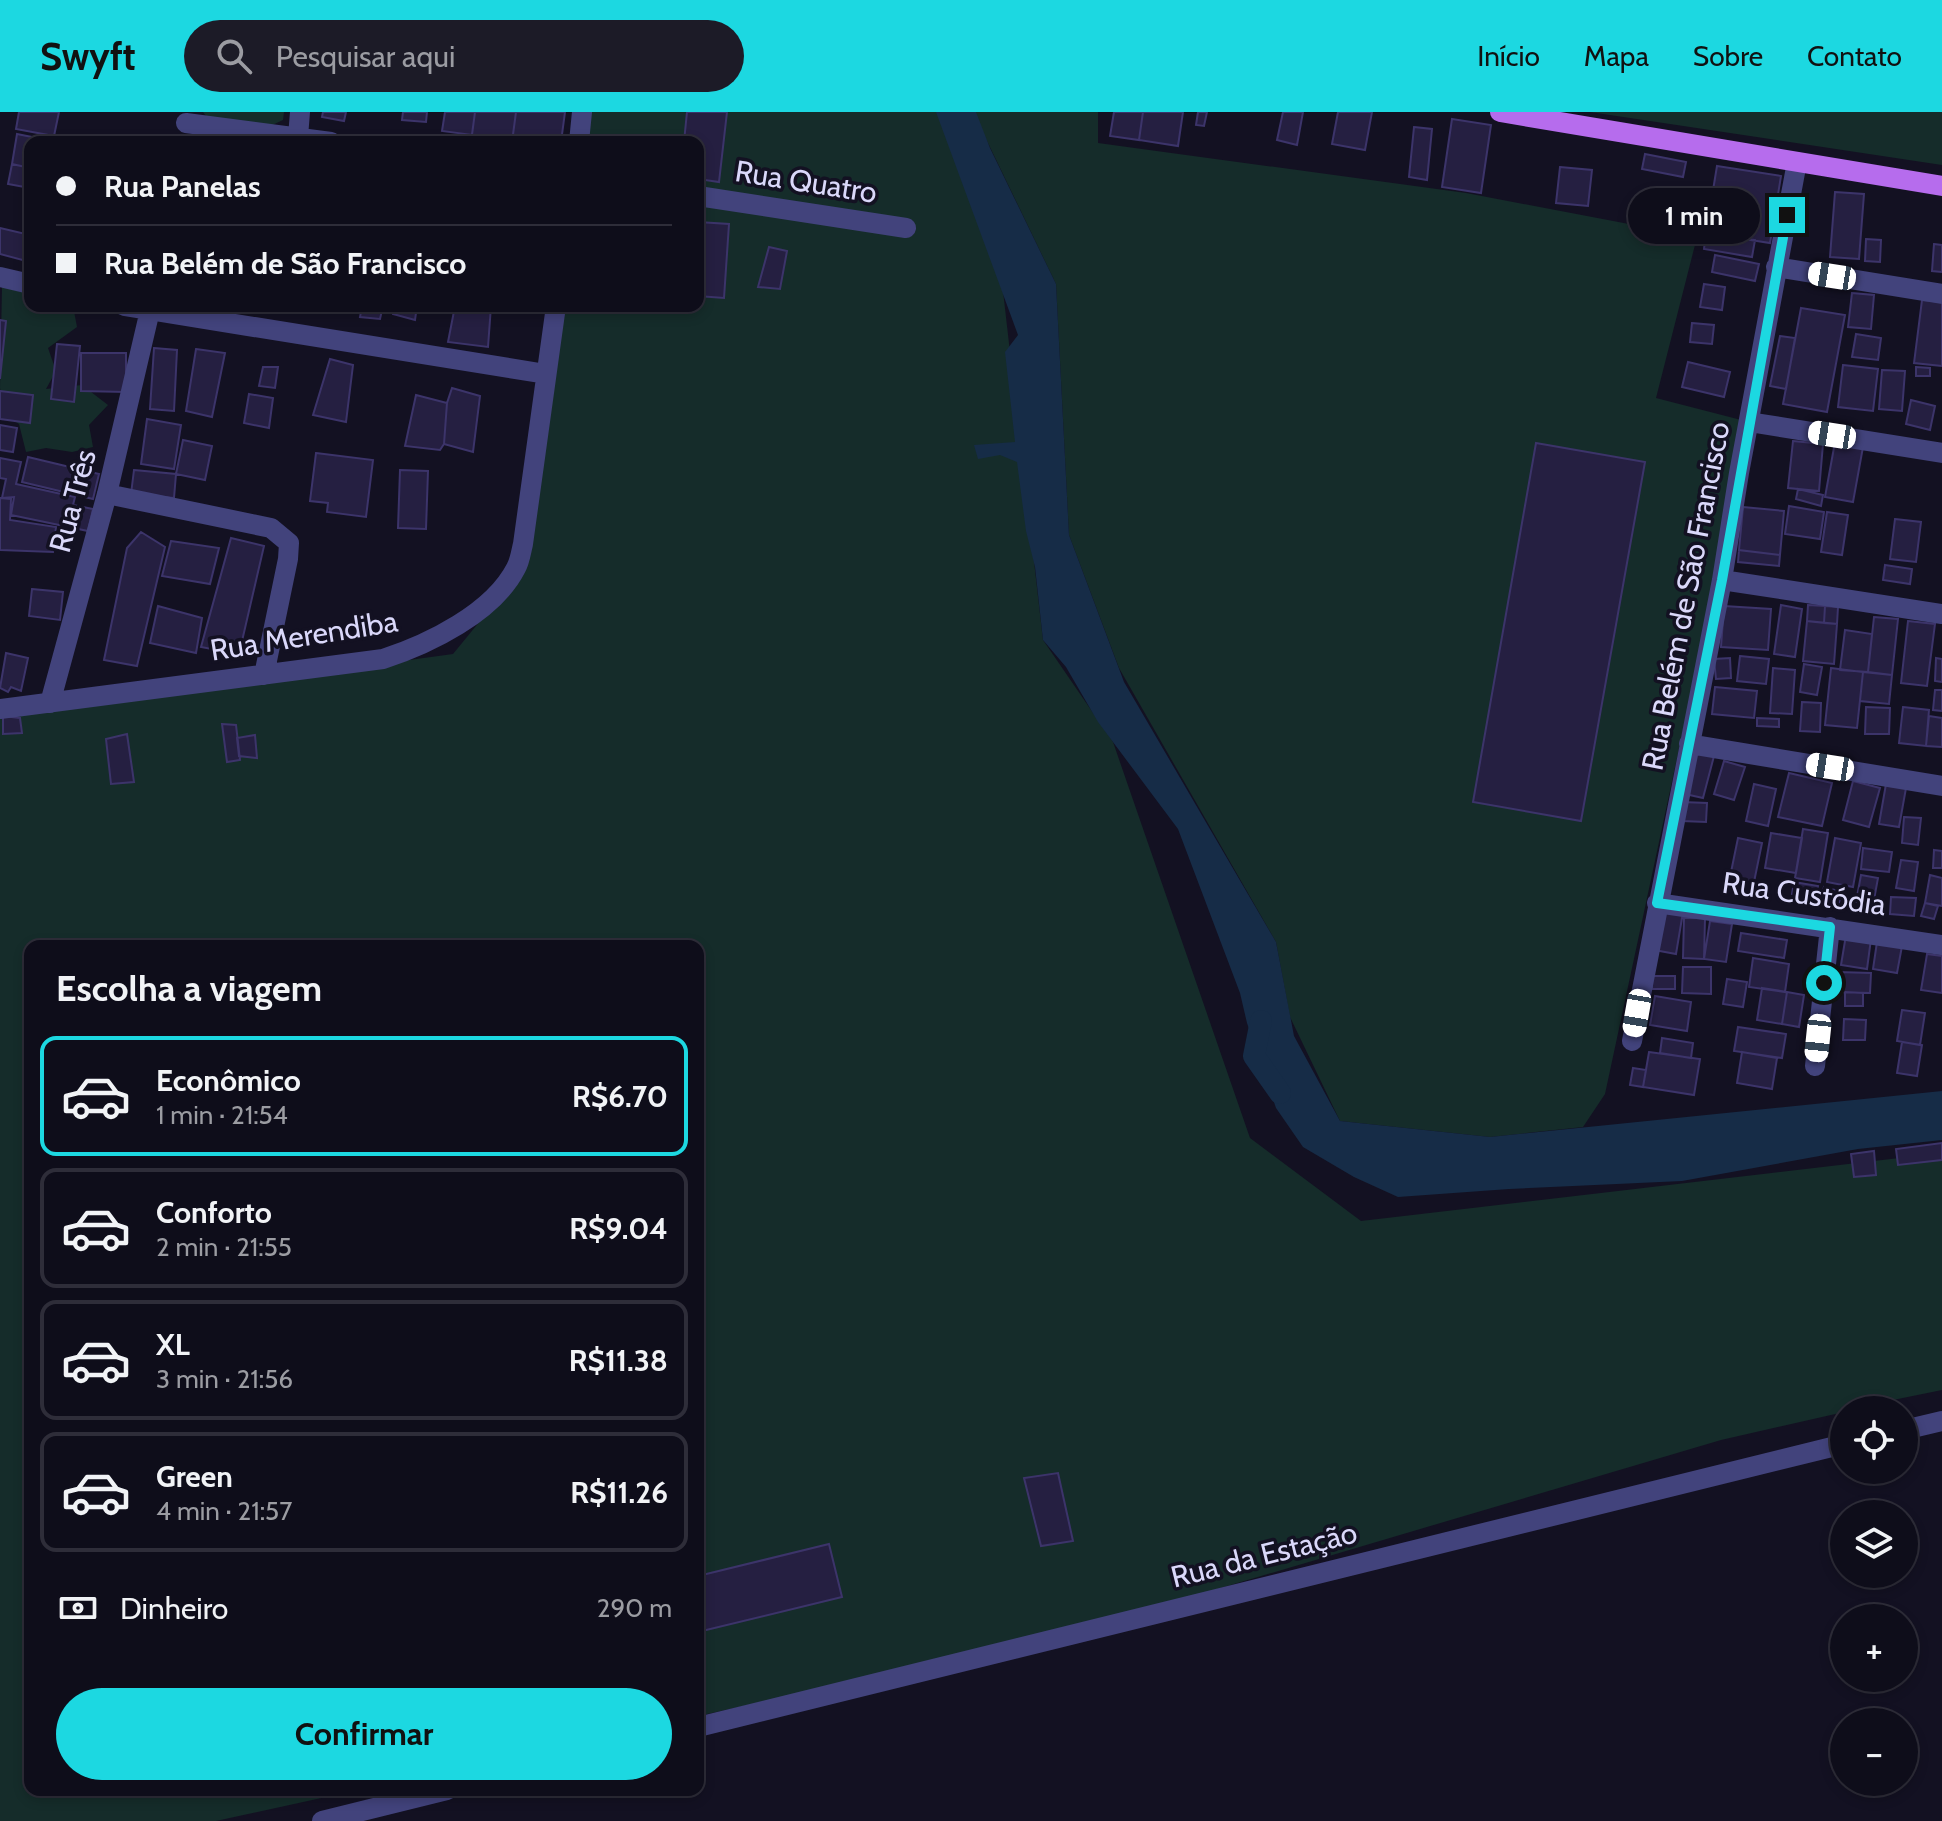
<!DOCTYPE html>
<html lang="pt">
<head>
<meta charset="utf-8">
<style>
	:root { --surface:#0e0d1a; --page:#1c1b27; --text:#f1f3f6; --muted:#9b9ca2; --line:#2e2d39; --accent:#1cd8e1 }
	body { margin:0; font-family:Cabin,sans-serif; background:var(--page); color:var(--text); height:100vh; display:flex; flex-direction:column; font-size:30px; white-space:nowrap }
	* { box-sizing:border-box; margin:0 }
	p { font-size:26px; color:var(--muted) }
	.icon { flex:none; width:44px; height:44px; fill:none; stroke:currentColor; stroke-width:2; stroke-linecap:round; stroke-linejoin:round }
	.map { position:relative; flex:1; overflow:hidden }
	.sheet { position:absolute; left:24px; top:828px; width:680px; height:856px; display:flex; flex-direction:column; background:var(--surface); border-radius:16px; box-shadow:0 4px 12px #0003,0 0 0 2px var(--line) }
	.sheet>* { flex:none }
	.banner { position:absolute; left:24px; top:24px; width:680px; height:176px; border-radius:16px; box-shadow:0 4px 12px #0003,0 0 0 2px var(--line); display:grid; align-content:center; height:176px; padding:0 32px; background:var(--surface) }
	.fabs { position:absolute; left:1830px; top:1284px; display:grid; gap:16px }
	.fabs a { display:grid; place-items:center; width:88px; height:88px; border-radius:50%; background:var(--surface); box-shadow:0 4px 12px #0003,0 0 0 2px var(--line); font-size:40px }
	.end { position:absolute; width:36px; height:36px; margin:-18px; border:10px solid #1cd8e1; background:#111; box-shadow:0 0 0 4px #111 }
	.from { border-radius:50% }
	.bubble { position:absolute; height:56px; border-radius:28px; background:var(--surface); box-shadow:0 4px 12px #0003,0 0 0 2px var(--line); font-size:26px; font-weight:700; line-height:56px; text-align:center }
	.car { position:absolute; width:24px; height:48px; margin:-24px -12px; border-radius:10px; box-shadow:0 0 6px 2px #0007; background:linear-gradient(#fff 24%,#345 0 40%,#fff 0 76%,#345 0 86%,#fff 0) }
	.banner b { display:flex; align-items:center; gap:28px; height:76px; font-size:30px }
	.banner b+b { border-top:2px solid var(--line) }
	.banner i { width:20px; height:20px; background:var(--text) }
	ul { padding:0; list-style:none }
	li { display:flex; align-items:center; gap:24px; height:120px; margin:0 16px 12px; padding:0 16px; border:4px solid var(--line); border-radius:16px }
	li div { flex:1 }
	li b { display:block; font-size:30px }
	li em { font-style:normal; font-weight:700 }
	li.current { border-color:var(--accent) }
	li>.icon { width:72px; height:72px; stroke-width:1.5 }
	h2 { padding:0 32px; font-size:36px; line-height:96px }
	.pay { display:flex; align-items:center; gap:20px; height:88px; padding:0 32px; font-size:30px }
	.pay p { margin-inline-start:auto }
	.action { display:flex; gap:16px; margin-top:auto; padding:16px 32px }
	.action a { flex:1; height:92px; border-radius:48px; background:var(--accent); color:#111; font-size:32px; font-weight:700; line-height:92px; text-align:center }
	header { display:flex; align-items:center; gap:48px; box-sizing:border-box; height:112px; padding:0 40px; background:var(--accent); color:#111 }
	header strong { font-size:38px }
	nav { display:flex; gap:44px; margin-inline-start:auto; font-size:28px }
	.search { width:560px; height:72px; background:var(--page); display:flex; align-items:center; gap:20px; box-sizing:border-box; padding:0 28px; border-radius:44px; color:var(--muted); font-size:30px }
	.map>svg:first-child { display:block }
	.green { fill:#152c2a }
	.water { fill:#162c47 }
	.lines { fill:none; stroke-linecap:round; stroke-linejoin:round }
	.canal { stroke:#162c47; stroke-width:22 }
	.building { fill:#251f41; stroke:#3c346a; stroke-width:2 }
	.minor { stroke:#42437c; stroke-width:20 }
	.major { stroke:#b66ced; stroke-width:20 }
	.route { stroke:#1cd8e1; stroke-width:10 }
	.labels { text-anchor:middle; stroke-width:7; stroke-linejoin:round; paint-order:stroke }
	.street-label { font-size:30px; fill:#dad8fa; stroke:#131122 }
</style>
</head>
<body>
<header>
<strong>Swyft</strong>
<div class="search"><svg class="icon" aria-label="search" viewBox="0 0 24 24"><circle cx="10" cy="10" r="6"/><path d="M15 15l6 6"/></svg>Pesquisar aqui</div>
<nav><a>Início</a><a>Mapa</a><a>Sobre</a><a>Contato</a></nav>
</header>
<div class="map">
<svg width="1942" height="1709" viewBox="0 0 1942 1709">
	<rect width="100%" height="100%" fill="#131122"/>
	<path class="green" d="M203,0H284L283,8L268,15L206,4Z
		M581,0H939L1003,179L1043,528L1113,630L1250,1026L1361,1109L1942,1041V1278L1844,1298V1300L1721,1328L1045,1528L698,1604V834H30V1678H358L216,1709H0V604L453,542L526,453L558,194H698V30H578Z
		M973,0H1098V31L1466,81L1697,125L1656,286L1749,310L1605,982L1583,1015L1490,1025L1340,1009L1290,905L1276,830L1119,556L1069,423L1056,172Z
		M1590,0H1942V53Z
		M2,175L30,182V194H73L77,215L48,236L56,259L46,277L82,273L108,293L89,313L93,335L72,340L46,336L26,340L19,312L5,303L0,276Z"/>
	<path class="water" d="M936,0H976L990,36L1056,172L1069,423L1124,570L1276,830L1294,924L1340,1009L1490,1025L1942,979V1028L1858,1037L1682,1069L1509,1077L1398,1085L1354,1065L1303,1035L1276,996L1247,911L1240,881L1178,717L1098,610L1066,555L1043,528L1035,455L1026,419L1017,350L1000,343L978,347L974,333L1015,330L1005,240L1018,223Z"/>
	<g class="lines">
		<path class="canal" d="M1261,909L1254,944L1280,981"/>
	</g>
	<path class="building" d="M19,0H59L54,24L16,17Z
		M323,0H346L344,9L322,5Z
		M403,0H427L426,10L402,8Z
		M445,0H475L472,23L442,19Z
		M475,0H516L512,30H471Z
		M516,0H565L561,30H512Z
		M687,0H727L719,70L698,67V30H684Z
		M1114,0H1143L1139,28L1110,24Z
		M1143,0H1183L1178,34L1139,28Z
		M1198,0H1207L1204,14L1196,13Z
		M1283,0H1303L1297,33L1277,28Z
		M1338,0H1372L1365,38L1332,32Z
		M1452,7L1491,13L1481,81L1442,75Z
		M1414,15L1432,17L1427,68L1409,65Z
		M17,22L57,30H30V56L12,52Z
		M1645,42L1686,50L1683,65L1642,57Z
		M12,52L30,56V76L8,72Z
		M1717,54L1781,64L1770,131L1706,121Z
		M1560,55L1592,58L1588,94L1556,91Z
		M1835,80L1864,82L1859,147L1830,145Z
		M1650,95L1672,98L1670,113L1648,110Z
		M698,110L729,112L724,186L698,184Z
		M0,116L30,123V150L0,142Z
		M1706,121L1755,128L1752,145L1704,137Z
		M1866,127L1881,128L1880,150L1865,149Z
		M1934,132L1942,133V160L1932,159Z
		M769,135L787,139L780,177L758,175Z
		M1715,143L1759,152L1755,169L1712,160Z
		M1704,172L1725,175L1722,198L1700,195Z
		M1852,181L1874,183L1871,217L1848,215Z
		M1922,188L1942,190V254L1914,251Z
		M362,194H383L380,207L360,205Z
		M394,194H417L415,208L393,202Z
		M455,194H491L488,235L448,230Z
		M1801,196L1845,203L1827,300L1783,292Z
		M0,208L6,209L0,267Z
		M1692,211L1714,213L1712,232L1690,230Z
		M1856,222L1881,226L1878,248L1852,245Z
		M1780,224L1795,226L1786,277L1770,274Z
		M57,232L80,234L74,290L51,287Z
		M154,236L177,238L174,299L150,297Z
		M196,237L225,241L212,305L186,299Z
		M81,241H126V280L81,279Z
		M330,247L353,253L346,310L313,303Z
		M1688,250L1730,260L1724,285L1682,275Z
		M1843,253L1878,257L1873,299L1838,295Z
		M263,255H278L275,276L259,274Z
		M1916,255L1930,256V264H1916Z
		M1882,258L1905,259L1902,299L1879,297Z
		M452,276L480,284L473,340L444,332L447,291Z
		M0,279L33,283L30,311L0,307Z
		M249,282L273,286L269,316L244,311Z
		M416,283L447,291L444,332L440,338L405,334Z
		M1911,288L1935,294L1930,318L1906,312Z
		M147,307L181,313L174,357L141,352Z
		M0,313L17,316L13,340L0,338Z
		M183,328L212,334L205,368L176,362Z
		M1793,329L1823,332L1819,379L1788,376Z
		M1835,330L1863,335L1853,390L1825,385Z
		M1536,331L1645,350L1581,709L1473,690Z
		M316,341L373,348L366,405L327,400L328,391L310,389Z
		M28,345L99,362L93,387L22,370Z
		M0,346L21,350L16,372L75,385L73,393L93,397L88,419L11,403L14,385L2,386L6,367L0,366Z
		M134,358L176,362L174,386L131,382Z
		M400,358L428,359L426,417L398,416Z
		M1798,377L1823,383L1821,394L1796,387Z
		M0,386L11,387L10,408L56,415L53,440L0,438Z
		M1789,394L1824,400L1820,427L1785,422Z
		M1743,395L1784,399L1780,443L1739,438Z
		M1827,400L1848,403L1842,443L1821,440Z
		M1895,407L1921,410L1916,450L1890,447Z
		M141,420L165,435L137,554L104,548L127,436Z
		M231,426L264,434L239,542L201,535Z
		M171,429L219,436L210,472L162,464Z
		M1739,438L1780,443L1779,454L1738,450Z
		M1885,453L1912,457L1910,472L1883,468Z
		M32,477L63,480L60,508L29,504Z
		M1781,493L1802,497L1795,545L1774,542Z
		M1808,493L1825,494L1824,511L1807,509Z
		M158,494L202,506L196,541L150,531Z
		M1724,494L1771,497L1768,538L1721,535Z
		M1825,494L1838,495L1837,512L1824,511Z
		M1874,505L1898,507L1892,563L1868,560Z
		M1807,509L1837,512L1834,552L1803,549Z
		M1908,509L1935,512L1927,574L1901,571Z
		M1845,518L1872,522L1868,560L1840,558Z
		M6,541L28,546L21,579L11,575L8,580L0,576Z
		M1740,544L1769,547L1766,572L1737,569Z
		M1730,546L1731,566L1716,567L1714,547Z
		M1936,546L1942,547V570L1935,569Z
		M1804,552L1822,555L1817,583L1800,580Z
		M1773,556L1795,558L1792,602L1770,601Z
		M1831,556L1863,560L1857,616L1825,613Z
		M1863,560L1892,563L1889,592L1860,589Z
		M1715,575L1757,579L1754,606L1712,602Z
		M1935,578H1942V599L1933,598Z
		M1802,590L1821,591L1820,620L1800,619Z
		M1866,595L1890,596L1889,622H1865Z
		M1903,595L1929,598L1926,634L1899,631Z
		M3,604L20,606L22,621L3,622Z
		M1929,604L1942,606V635L1926,634Z
		M1757,606L1779,607V615L1757,614Z
		M222,612L236,613L240,648L227,650Z
		M127,622L134,670L111,672L106,627Z
		M255,623L257,646L239,644L237,626Z
		M1696,640L1714,644L1703,686L1685,682Z
		M1724,649L1745,655L1734,688L1714,682Z
		M1789,661L1832,671L1822,714L1778,705Z
		M1853,669L1880,676L1869,715L1843,708Z
		M1754,672L1776,677L1768,714L1746,709Z
		M1886,672L1906,676L1899,715L1879,712Z
		M1682,690L1707,691L1706,710L1682,709Z
		M1904,705L1921,706L1918,733L1902,731Z
		M1803,717L1828,721L1820,770L1795,766Z
		M1771,721L1802,726L1796,761L1765,756Z
		M1738,726L1762,731L1754,770L1730,765Z
		M1835,726L1861,731L1853,775L1827,770Z
		M1863,736L1892,740L1889,760L1861,757Z
		M1934,738L1942,739V756H1933Z
		M1901,748L1918,750L1914,779L1896,776Z
		M1861,763L1878,766L1873,793L1856,790Z
		M1930,763L1942,766V794L1925,791Z
		M1794,770L1818,774L1816,786L1792,782Z
		M1824,775L1842,780L1838,794L1820,788Z
		M1891,785L1916,786L1914,804L1890,802Z
		M1925,791L1938,794L1934,807L1921,804Z
		M1661,796L1683,800L1676,842L1654,838Z
		M1684,806H1705L1704,847L1683,846Z
		M1710,809L1732,812L1726,850L1704,847Z
		M1741,821L1787,828L1784,846L1738,839Z
		M1846,823L1871,827L1867,857L1841,853Z
		M1877,830L1902,834L1897,861L1873,857Z
		M1927,842L1942,844V881L1921,878Z
		M1753,846L1789,852L1785,880L1749,875Z
		M1683,855H1711V882L1682,881Z
		M1838,860L1871,861L1870,881L1838,880Z
		M1652,864H1675V877H1652Z
		M1727,867L1747,870L1743,895L1723,892Z
		M1762,876L1787,880L1782,912L1757,908Z
		M1787,880L1804,883L1799,915L1782,912Z
		M1845,880L1863,881V894H1845Z
		M1655,884L1691,890L1687,919L1650,913Z
		M1902,898L1925,901L1920,933L1897,929Z
		M1844,907L1866,908L1865,928H1843Z
		M1738,915L1786,922L1782,946L1734,939Z
		M1662,926L1693,931L1691,946L1660,941Z
		M1902,930L1922,933L1917,964L1897,961Z
		M1649,940L1700,947L1694,983L1643,975Z
		M1742,940L1777,946L1772,977L1737,971Z
		M1633,956L1646,958L1643,975L1630,973Z
		M1942,1031V1048L1898,1053L1896,1037Z
		M1874,1039L1876,1063L1854,1065L1851,1042Z
		M1058,1361L1073,1429L1041,1434L1024,1366Z
		M829,1432L842,1485L698,1520V1464Z"/>
	<g class="lines">
		<path class="minor" d="M186,11L331,30
			M298,25L300,0
			M579,30L582,0
			M698,84L906,116
			M1776,155L1942,182
			M0,165L30,172
			M124,194L546,262
			M1749,310L1942,341
			M107,382L271,416L289,431L288,447L264,563
			M1722,468L1942,502
			M50,591L107,382L151,194
			M0,597L383,547C429,532 493,501 516,456C520,449 521,440 523,432L556,194
			M1689,632L1942,674
			M1657,791L1942,833
			M1632,929L1722,468L1739,361L1797,50
			M1815,954L1830,815
			M1904,1318L1942,1309
			M698,1615L1844,1332
			M322,1709L447,1678"/>
		<path class="major" d="M1500,0L1942,74"/>
	</g>
	<g class="lines">
		<path class="route" d="M1787,103L1722,468L1657,791L1830,815L1824,871"/>
	</g>
	<g class="labels">
		<g class="street-label">
			<text transform="translate(806 70) rotate(9)" y="10">Rua Quatro</text>
			<text transform="translate(73 389) rotate(-75)" y="10">Rua Três</text>
			<text transform="translate(1686 484) rotate(-79)" y="10">Rua Belém de São Francisco</text>
			<text transform="translate(304 524) rotate(-9)" y="10">Rua Merendiba</text>
			<text transform="translate(1804 782) rotate(8)" y="10">Rua Custódia</text>
			<text transform="translate(1264 1443) rotate(-14)" y="10">Rua da Estação</text>
		</g>
	</g>
</svg>
<div class="fabs">
<a><svg class="icon" aria-label="locate" viewBox="0 0 24 24"><circle cx="12" cy="12" r="6"/><path d="M12 2v4M12 18v4M2 12h4M18 12h4"/></svg></a>
<a><svg class="icon" aria-label="layers" viewBox="0 0 24 24"><path d="M12 4l9 5-9 5-9-5zM3 14l9 5 9-5"/></svg></a>
<a>+</a>
<a>−</a>
</div>
<i class="end from" style="left:1824px;top:871px"></i>
<i class="end" style="left:1787px;top:103px"></i>
<div class="bubble" style="left:1628px;top:76px;width:132px">1 min</div>
<i class="car" style="left:1832px;top:164px;rotate:279deg"></i>
<i class="car" style="left:1832px;top:323px;rotate:279deg"></i>
<i class="car" style="left:1830px;top:655px;rotate:279deg"></i>
<i class="car" style="left:1637px;top:901px;rotate:190deg"></i>
<i class="car" style="left:1818px;top:926px;rotate:186deg"></i>
<div class="banner">
<b><i class="from"></i>Rua Panelas</b>
<b><i></i>Rua Belém de São Francisco</b>
</div>
<section class="sheet">
<h2>Escolha a viagem</h2>
<ul>
<li class="current"><svg class="icon" aria-label="car" viewBox="0 0 24 24"><path d="M5 17H2v-5l4-1 3-4h7l3 4 3 1v5h-3M9 17h6M6 11h13"/><circle cx="7" cy="17" r="2"/><circle cx="17" cy="17" r="2"/></svg><div><b>Econômico</b><p>1 min · 21:54</p></div><em>R$6.70</em></li>
<li><svg class="icon" aria-label="car" viewBox="0 0 24 24"><path d="M5 17H2v-5l4-1 3-4h7l3 4 3 1v5h-3M9 17h6M6 11h13"/><circle cx="7" cy="17" r="2"/><circle cx="17" cy="17" r="2"/></svg><div><b>Conforto</b><p>2 min · 21:55</p></div><em>R$9.04</em></li>
<li><svg class="icon" aria-label="car" viewBox="0 0 24 24"><path d="M5 17H2v-5l4-1 3-4h7l3 4 3 1v5h-3M9 17h6M6 11h13"/><circle cx="7" cy="17" r="2"/><circle cx="17" cy="17" r="2"/></svg><div><b>XL</b><p>3 min · 21:56</p></div><em>R$11.38</em></li>
<li><svg class="icon" aria-label="car" viewBox="0 0 24 24"><path d="M5 17H2v-5l4-1 3-4h7l3 4 3 1v5h-3M9 17h6M6 11h13"/><circle cx="7" cy="17" r="2"/><circle cx="17" cy="17" r="2"/></svg><div><b>Green</b><p>4 min · 21:57</p></div><em>R$11.26</em></li>
</ul>
<div class="pay"><svg class="icon" aria-label="cash" viewBox="0 0 24 24"><path d="M3 7h18v10H3z"/><circle cx="12" cy="12" r="2"/></svg>Dinheiro<p>290 m</p></div>
<div class="action"><a>Confirmar</a></div>
</section>
</div>
</body>
</html>
